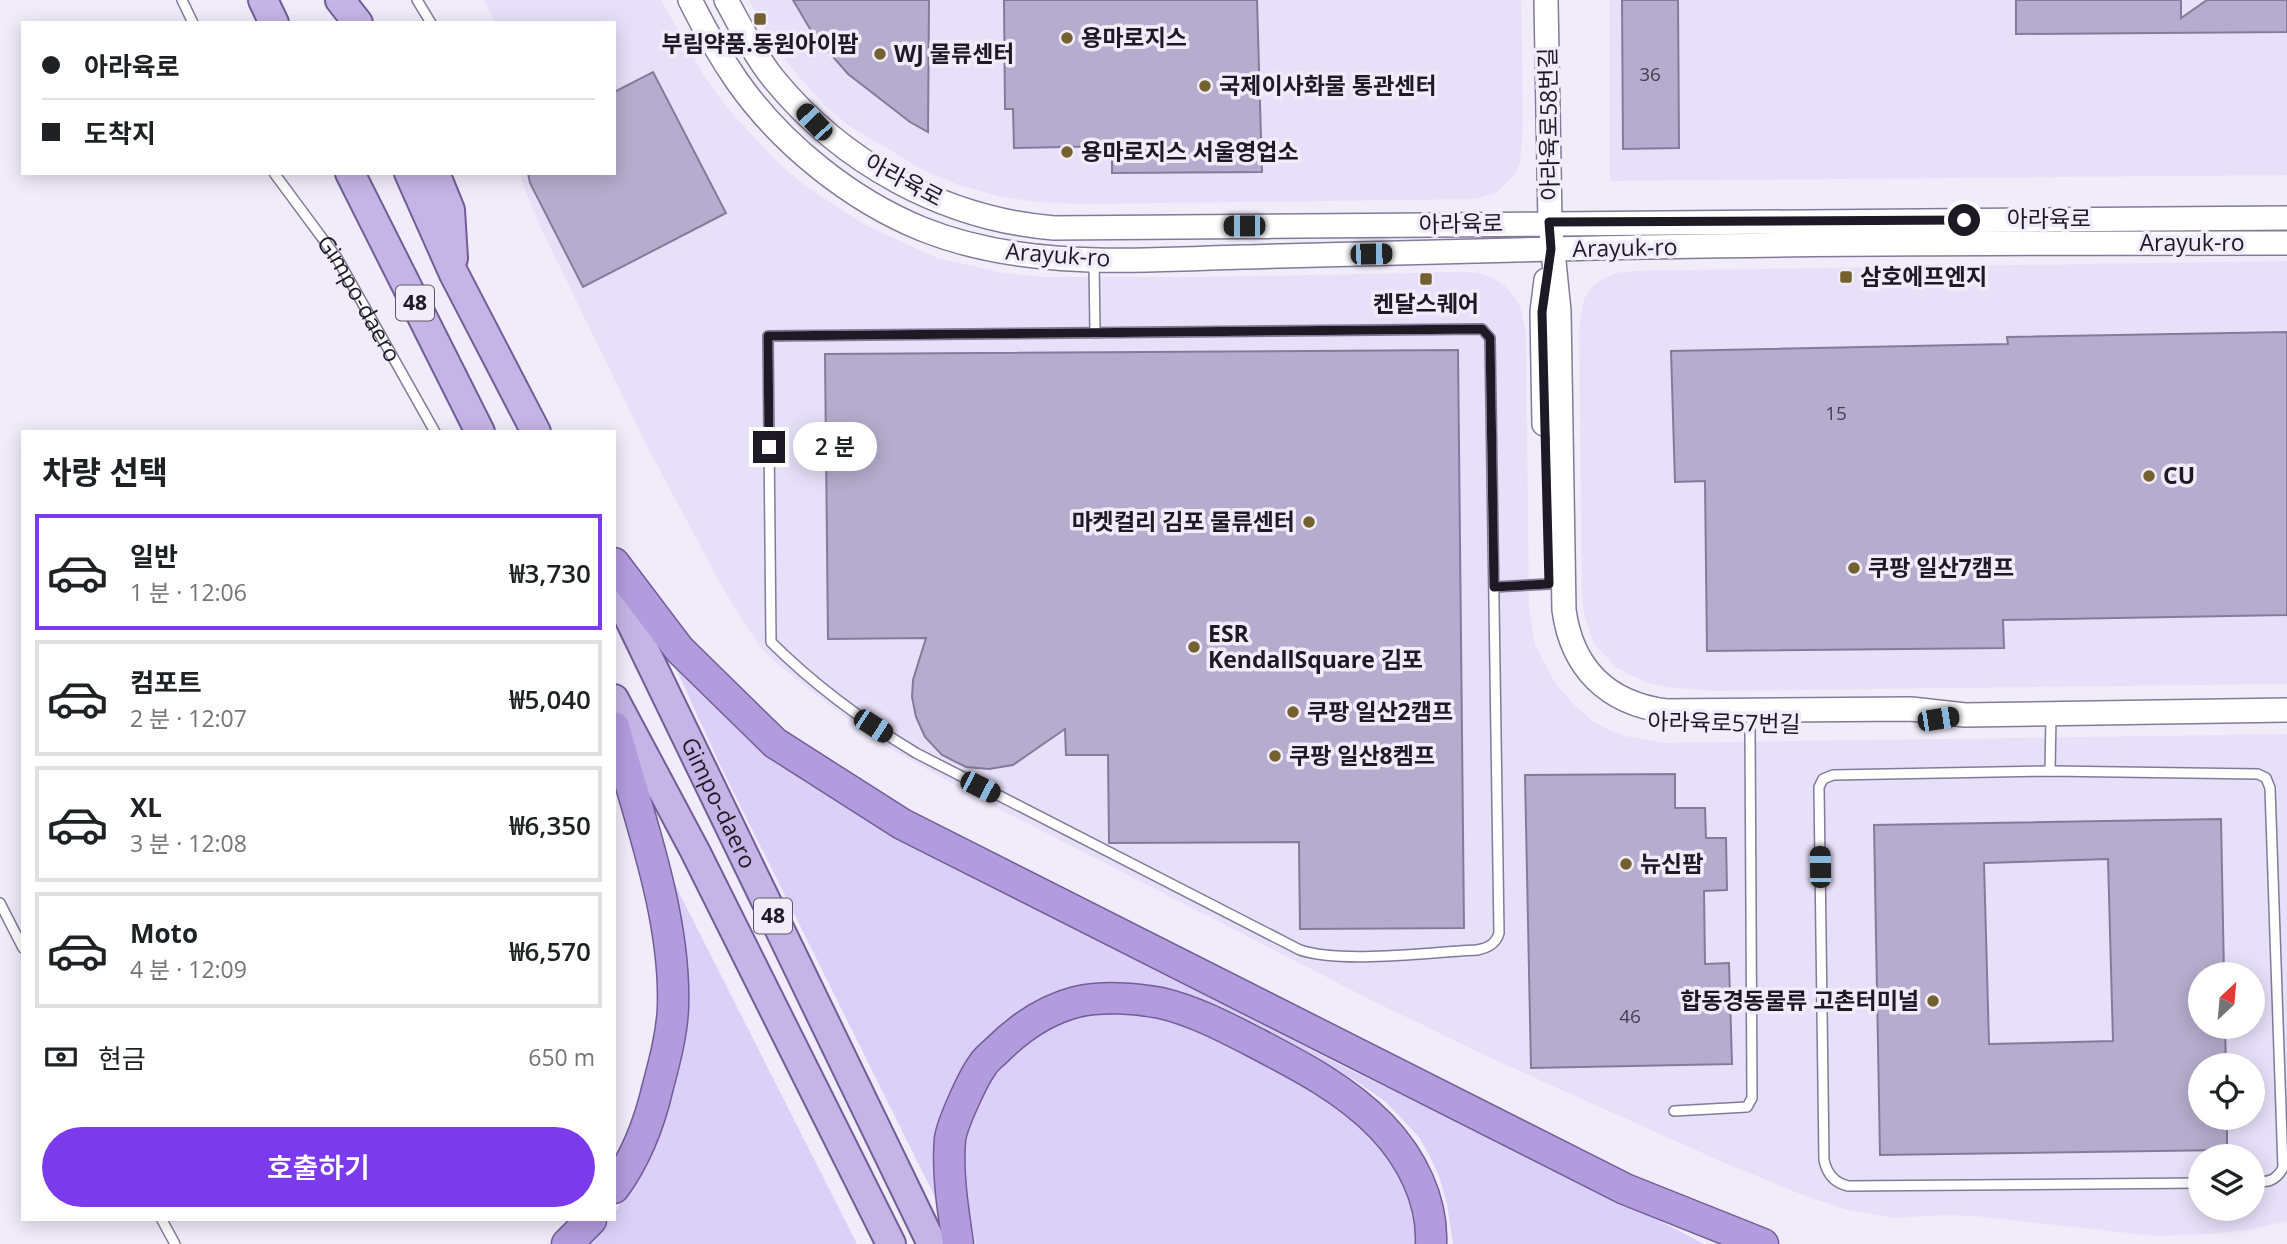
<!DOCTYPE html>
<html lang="ko">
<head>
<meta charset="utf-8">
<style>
	:root { --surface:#fff; --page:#f6f6f6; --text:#202124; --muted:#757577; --line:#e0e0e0; --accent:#7c3aed }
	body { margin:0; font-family:"Open Sans","Noto Sans KR",sans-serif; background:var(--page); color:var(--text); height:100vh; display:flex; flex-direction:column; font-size:26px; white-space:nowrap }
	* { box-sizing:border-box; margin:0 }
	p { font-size:23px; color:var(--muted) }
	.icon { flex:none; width:38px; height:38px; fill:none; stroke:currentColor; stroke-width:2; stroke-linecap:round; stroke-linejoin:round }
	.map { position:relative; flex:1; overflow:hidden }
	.side { position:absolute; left:21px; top:430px; width:595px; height:791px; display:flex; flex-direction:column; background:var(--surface); border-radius:0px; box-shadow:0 4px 18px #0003 }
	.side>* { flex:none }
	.top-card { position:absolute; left:21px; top:21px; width:595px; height:154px; border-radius:0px; box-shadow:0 4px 18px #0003; display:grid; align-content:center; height:154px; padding:0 21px; background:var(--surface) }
	.needle { width:46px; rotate:26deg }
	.controls { position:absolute; left:2188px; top:962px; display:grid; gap:14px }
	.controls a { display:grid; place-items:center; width:77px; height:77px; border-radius:50%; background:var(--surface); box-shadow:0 4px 18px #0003; font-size:35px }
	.end { position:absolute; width:32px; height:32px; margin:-16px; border:9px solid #1d1925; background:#fff; box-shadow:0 0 0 4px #fff }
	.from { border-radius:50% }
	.bubble { position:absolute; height:49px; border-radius:24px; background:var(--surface); box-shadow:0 4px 18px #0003; font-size:23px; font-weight:600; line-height:49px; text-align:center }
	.car { position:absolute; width:21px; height:42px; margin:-21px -10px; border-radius:9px; box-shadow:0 0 5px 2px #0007; background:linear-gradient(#222 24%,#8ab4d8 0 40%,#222 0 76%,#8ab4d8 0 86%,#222 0) }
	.top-card b { display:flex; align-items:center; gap:24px; height:66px; font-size:26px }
	.top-card b+b { border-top:2px solid var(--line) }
	.top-card i { width:18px; height:18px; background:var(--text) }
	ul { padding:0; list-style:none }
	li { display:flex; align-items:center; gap:21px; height:116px; margin:0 14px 10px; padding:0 7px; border:4px solid var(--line); border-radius:0px }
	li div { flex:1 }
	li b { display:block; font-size:26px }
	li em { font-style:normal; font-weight:600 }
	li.selected { border-color:var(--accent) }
	li>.icon { width:63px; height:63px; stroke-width:1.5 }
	h2 { padding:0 21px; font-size:32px; line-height:84px }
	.pay { display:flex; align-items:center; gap:18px; height:77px; padding:0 21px; font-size:26px }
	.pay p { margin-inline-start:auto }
	.button { display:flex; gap:14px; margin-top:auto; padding:14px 21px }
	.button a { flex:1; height:80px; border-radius:42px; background:var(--accent); color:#fff; font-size:28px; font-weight:600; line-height:80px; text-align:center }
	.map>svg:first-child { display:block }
	.built { fill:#e7e0f9; fill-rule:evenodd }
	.green { fill:#dbd0f8 }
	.building { fill:#b6adce; stroke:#847b9a; stroke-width:2; fill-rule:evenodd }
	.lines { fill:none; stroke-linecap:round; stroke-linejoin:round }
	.service-casing { stroke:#837a99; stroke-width:12 }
	.tertiary-casing { stroke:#837a99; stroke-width:26 }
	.primary-casing { stroke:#715e98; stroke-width:32 }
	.trunk-casing { stroke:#715e98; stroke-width:33 }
	.service { stroke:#fff; stroke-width:9 }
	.tertiary { stroke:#fff; stroke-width:23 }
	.primary { stroke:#c5b5e6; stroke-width:28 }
	.trunk { stroke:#b29cde; stroke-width:30 }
	.route { stroke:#1d1925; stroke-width:9 }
	.poi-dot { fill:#756130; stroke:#f0ecfa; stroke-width:2.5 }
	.labels { text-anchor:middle; stroke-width:7; stroke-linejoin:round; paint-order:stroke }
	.number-label { font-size:19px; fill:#433e4f }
	.shield { fill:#f0ecfa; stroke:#5c5865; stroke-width:2 }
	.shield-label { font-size:21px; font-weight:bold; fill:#1d1925 }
	.poi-label { font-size:23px; font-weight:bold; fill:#1d1925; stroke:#f0ecfa; text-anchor:start }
	.street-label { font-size:23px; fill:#1d1925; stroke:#f0ecfa }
</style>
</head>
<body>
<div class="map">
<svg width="2287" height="1244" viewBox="0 0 2287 1244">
	<rect width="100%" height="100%" fill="#f0ecfa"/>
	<path class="built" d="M484,0H661L704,76L729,110L779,164L807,187L867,226L937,258L1002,273L1043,277H1201L1463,272L1479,273L1493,278L1505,286L1520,305L1526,332L1529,609L1535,645L1555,683L1574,705L1591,720L1609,730L1625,736L1665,743L2287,734V1221L2252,1229L2209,1234L2156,1236L1976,1216L1948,1215L1893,1218L1845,1209L1803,1195L1727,1164L1493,1059L1371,1000L978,798L873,739L780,666L763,650L746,626L724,590L649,450L538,222L524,187L520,173H614V23H496ZM2200,975H2252V1027H2200ZM2200,1066H2252V1118H2200ZM2200,1157H2252V1209H2200Z
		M749,0H1521L1523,124L1520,164L1514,175L1496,193L1474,199L1087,204L1039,202L1002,197L959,185L925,171L848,125L827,108L788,64L771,40Z
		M1610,0H2287V175L1610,181Z
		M2287,261V684L1714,691L1666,687L1645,682L1617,668L1594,644L1584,615L1582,593L1579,329L1584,299L1593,286L1603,279L1616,273L1633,271Z"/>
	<path class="green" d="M668,651L741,731L807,783L889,833L1186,983L1340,1065L1631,1206L1704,1244H1453L1447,1204L1439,1176L1429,1155L1419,1137L1386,1102L1353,1079L1240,1017L1199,1000L1141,985L970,1065L942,1211L721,767Z
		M659,853L857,1244H585L609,1220H614V1213L634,1185L656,1133L669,1092Z
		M1094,1009L1148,1010L1315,1080L1397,1149L1425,1244H976L962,1183L960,1152L988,1073L1045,1025Z"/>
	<path class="building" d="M793,0H929L928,132L910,122L848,74L813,34Z
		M1004,0H1257L1262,172L1112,173V146L1014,148L1013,109H1005Z
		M1622,0H1678L1679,148L1623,149Z
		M2016,0H2181V18L2207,0H2287V32L2016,34Z
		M653,72L726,213L583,287L530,183L528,173H614V92Z
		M2287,332V615L2003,620L2004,648L1707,651L1705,481L1675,482L1671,351L2008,344L2007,337Z
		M1458,350L1464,928L1300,929L1299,842L1109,843L1108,755H1066L1065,729L1013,765L989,769L966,767L942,755L925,737L916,717L912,697L913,680L926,638L828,639L825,354Z
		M1675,774V808H1705L1706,838H1726L1727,890L1704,891L1705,964L1729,963L1732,1064L1531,1068L1525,775Z
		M2221,819L2224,975H2200V1027H2225L2226,1066H2200V1118H2227V1150L1880,1155L1874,825ZM2108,859L2113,1041L1989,1044L1984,863Z"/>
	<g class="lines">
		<g class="service-casing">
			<g id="service">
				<path d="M182,0L193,23"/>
				<path d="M417,0L431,23"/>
				<path id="s1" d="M274,173L337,258L435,432"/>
				<path d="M1094,261L1095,333"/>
				<path d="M1482,329L1490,338L1499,933C1496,944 1488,948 1477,950C1431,952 1342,964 1300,950L916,753C863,721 815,686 771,642L768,336Z"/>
				<path d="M1494,587L1549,584"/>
				<path d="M2050,771L2051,716"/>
				<path d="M0,903L23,948"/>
				<path d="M1674,1111L1747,1107L1752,1098L1750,726"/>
				<path d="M2200,1183L1848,1186C1835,1183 1827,1174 1824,1160L1819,787L1823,779L1833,775L2050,771L2258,774L2266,778L2270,788L2283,1168C2275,1182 2268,1182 2252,1182"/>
				<path d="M162,1220L175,1244"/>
			</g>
		</g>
		<g class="tertiary-casing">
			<path id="tertiary" d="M690,0C704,28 719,55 737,81C781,144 851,200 922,229C1024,270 1136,260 1243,257C1346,255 1449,252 1551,249C1796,243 2042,243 2287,243
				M726,0C741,27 754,54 773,78C842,163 944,219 1054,228L2287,218
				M1546,0L1550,222L1559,311L1564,610C1572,668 1607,703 1666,711L1911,709L1965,715L2287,710
				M1544,424L1542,312L1546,280"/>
		</g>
		<g class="primary-casing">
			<g id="primary">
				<path d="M263,0L274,23"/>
				<path d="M340,0L358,23"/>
				<path d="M350,173L480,432"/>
				<path d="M409,173L454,274L536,432"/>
				<path d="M435,173L450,210L453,258"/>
				<path id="s2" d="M614,587L932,1244"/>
				<path d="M614,699L695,851L891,1244"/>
			</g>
		</g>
		<g class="trunk-casing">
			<path id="trunk" d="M614,563L679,649L775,743L902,824L1625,1189L1763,1244
				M614,727C638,815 676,915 673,1007C672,1033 665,1060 658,1086C650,1121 636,1158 614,1188
				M567,1244L591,1220
				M958,1244C953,1210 947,1173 950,1139C952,1124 973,1078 982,1066C985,1060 992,1055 996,1051C1019,1028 1045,1010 1076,1002C1102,996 1135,998 1161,1003C1195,1011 1227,1028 1258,1044C1302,1067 1346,1090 1381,1126C1411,1157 1433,1200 1431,1244"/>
		</g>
		<use href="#service" class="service"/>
		<use href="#tertiary" class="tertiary"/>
		<use href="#primary" class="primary"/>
		<use href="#trunk" class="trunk"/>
	</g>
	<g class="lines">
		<path class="route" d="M769,447L768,336L1482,329L1490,338L1494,587L1549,584L1542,312L1551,249L1549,222L1964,220"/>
	</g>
	<g class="poi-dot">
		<rect x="753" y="12" width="14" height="14" rx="3.5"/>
		<circle cx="1067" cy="38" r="7"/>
		<circle cx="880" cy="54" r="7"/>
		<circle cx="1205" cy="86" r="7"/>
		<circle cx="1067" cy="152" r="7"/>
		<rect x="1839" y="270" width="14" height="14" rx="3.5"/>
		<rect x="1419" y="272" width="14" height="14" rx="3.5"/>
		<circle cx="2149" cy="476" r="7"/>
		<circle cx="1309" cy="522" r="7"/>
		<circle cx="1854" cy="568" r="7"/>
		<circle cx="1194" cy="647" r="7"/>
		<circle cx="1293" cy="712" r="7"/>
		<circle cx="1275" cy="756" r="7"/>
		<circle cx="1626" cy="864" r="7"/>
		<circle cx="1933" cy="1001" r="7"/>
	</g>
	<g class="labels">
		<g class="number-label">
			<text x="1650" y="81">36</text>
			<text x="1836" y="420">15</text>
			<text x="1630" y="1023">46</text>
		</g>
		<g class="shield">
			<rect x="396" y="285.5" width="38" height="35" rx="5"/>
			<rect x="754" y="898.5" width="38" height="35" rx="5"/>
		</g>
		<g class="shield-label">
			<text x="415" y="310">48</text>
			<text x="773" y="923">48</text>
		</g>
		<g class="poi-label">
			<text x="1081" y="46">용마로지스</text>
			<text x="760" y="52" text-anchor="middle">부림약품.동원아이팜</text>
			<text x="894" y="62">WJ 물류센터</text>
			<text x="1219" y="94">국제이사화물 통관센터</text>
			<text x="1081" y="160">용마로지스 서울영업소</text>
			<text x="1860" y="285">삼호에프엔지</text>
			<text x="1426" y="312" text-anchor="middle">켄달스퀘어</text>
			<text x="2163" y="484">CU</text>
			<text x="1295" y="530" text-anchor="end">마켓컬리 김포 물류센터</text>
			<text x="1868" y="576">쿠팡 일산7캠프</text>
			<text x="1208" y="642">ESR<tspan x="1208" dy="26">KendallSquare 김포</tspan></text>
			<text x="1307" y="720">쿠팡 일산2캠프</text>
			<text x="1289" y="764">쿠팡 일산8켐프</text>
			<text x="1640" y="872">뉴신팜</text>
			<text x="1919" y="1009" text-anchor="end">합동경동물류 고촌터미널</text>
		</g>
		<g class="street-label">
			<text transform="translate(1549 124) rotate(-91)" y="8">아라육로58번길</text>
			<text transform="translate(904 180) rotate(28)" y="8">아라육로</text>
			<text x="2049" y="227">아라육로</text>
			<text transform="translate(1461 224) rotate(-1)" y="8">아라육로</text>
			<text x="2192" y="251">Arayuk-ro</text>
			<text transform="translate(1625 248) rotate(-1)" y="8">Arayuk-ro</text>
			<text transform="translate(1058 255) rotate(4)" y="8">Arayuk-ro</text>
			<text dy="8" stroke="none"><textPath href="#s1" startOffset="152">Gimpo-daero</textPath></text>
			<text transform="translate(1724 723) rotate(1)" y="8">아라육로57번길</text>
			<text dy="8" stroke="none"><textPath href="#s2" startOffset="240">Gimpo-daero</textPath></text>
		</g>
	</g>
</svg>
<div class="controls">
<a><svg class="needle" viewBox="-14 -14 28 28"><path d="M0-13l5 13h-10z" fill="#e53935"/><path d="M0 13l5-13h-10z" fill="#757577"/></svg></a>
<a><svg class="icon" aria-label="locate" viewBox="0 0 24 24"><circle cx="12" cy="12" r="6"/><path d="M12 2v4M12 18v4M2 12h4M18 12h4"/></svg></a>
<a><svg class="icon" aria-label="layers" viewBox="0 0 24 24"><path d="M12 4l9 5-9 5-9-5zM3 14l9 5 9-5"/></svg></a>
</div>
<i class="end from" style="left:1964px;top:220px"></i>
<i class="end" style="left:769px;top:447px"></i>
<div class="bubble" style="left:793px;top:422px;width:84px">2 분</div>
<i class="car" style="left:814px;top:122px;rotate:317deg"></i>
<i class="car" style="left:1244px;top:226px;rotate:270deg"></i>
<i class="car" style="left:1371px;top:254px;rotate:89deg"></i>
<i class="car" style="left:1938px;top:719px;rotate:81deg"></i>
<i class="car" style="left:873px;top:726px;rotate:123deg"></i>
<i class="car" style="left:980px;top:787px;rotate:117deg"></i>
<i class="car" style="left:1820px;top:867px;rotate:359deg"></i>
<div class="top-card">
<b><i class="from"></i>아라육로</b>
<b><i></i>도착지</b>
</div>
<section class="side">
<h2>차량 선택</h2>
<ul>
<li class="selected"><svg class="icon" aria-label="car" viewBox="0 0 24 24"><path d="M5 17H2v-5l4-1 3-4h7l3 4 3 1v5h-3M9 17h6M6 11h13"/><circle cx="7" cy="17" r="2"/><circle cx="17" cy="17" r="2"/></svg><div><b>일반</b><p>1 분 · 12:06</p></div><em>₩3,730</em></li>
<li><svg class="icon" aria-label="car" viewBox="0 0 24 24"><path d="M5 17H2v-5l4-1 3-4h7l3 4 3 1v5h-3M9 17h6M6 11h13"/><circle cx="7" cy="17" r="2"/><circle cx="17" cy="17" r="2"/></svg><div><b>컴포트</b><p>2 분 · 12:07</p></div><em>₩5,040</em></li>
<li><svg class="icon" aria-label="car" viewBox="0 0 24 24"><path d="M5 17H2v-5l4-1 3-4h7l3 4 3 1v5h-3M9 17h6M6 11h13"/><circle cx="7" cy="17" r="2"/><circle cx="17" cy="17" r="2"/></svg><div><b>XL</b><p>3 분 · 12:08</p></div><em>₩6,350</em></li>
<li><svg class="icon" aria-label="car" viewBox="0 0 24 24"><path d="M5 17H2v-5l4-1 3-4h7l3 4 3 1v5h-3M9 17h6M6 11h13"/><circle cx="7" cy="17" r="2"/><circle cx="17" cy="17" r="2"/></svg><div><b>Moto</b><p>4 분 · 12:09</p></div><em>₩6,570</em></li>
</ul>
<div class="pay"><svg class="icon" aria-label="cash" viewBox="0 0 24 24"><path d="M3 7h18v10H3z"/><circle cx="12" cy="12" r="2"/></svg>현금<p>650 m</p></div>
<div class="button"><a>호출하기</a></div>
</section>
</div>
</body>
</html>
